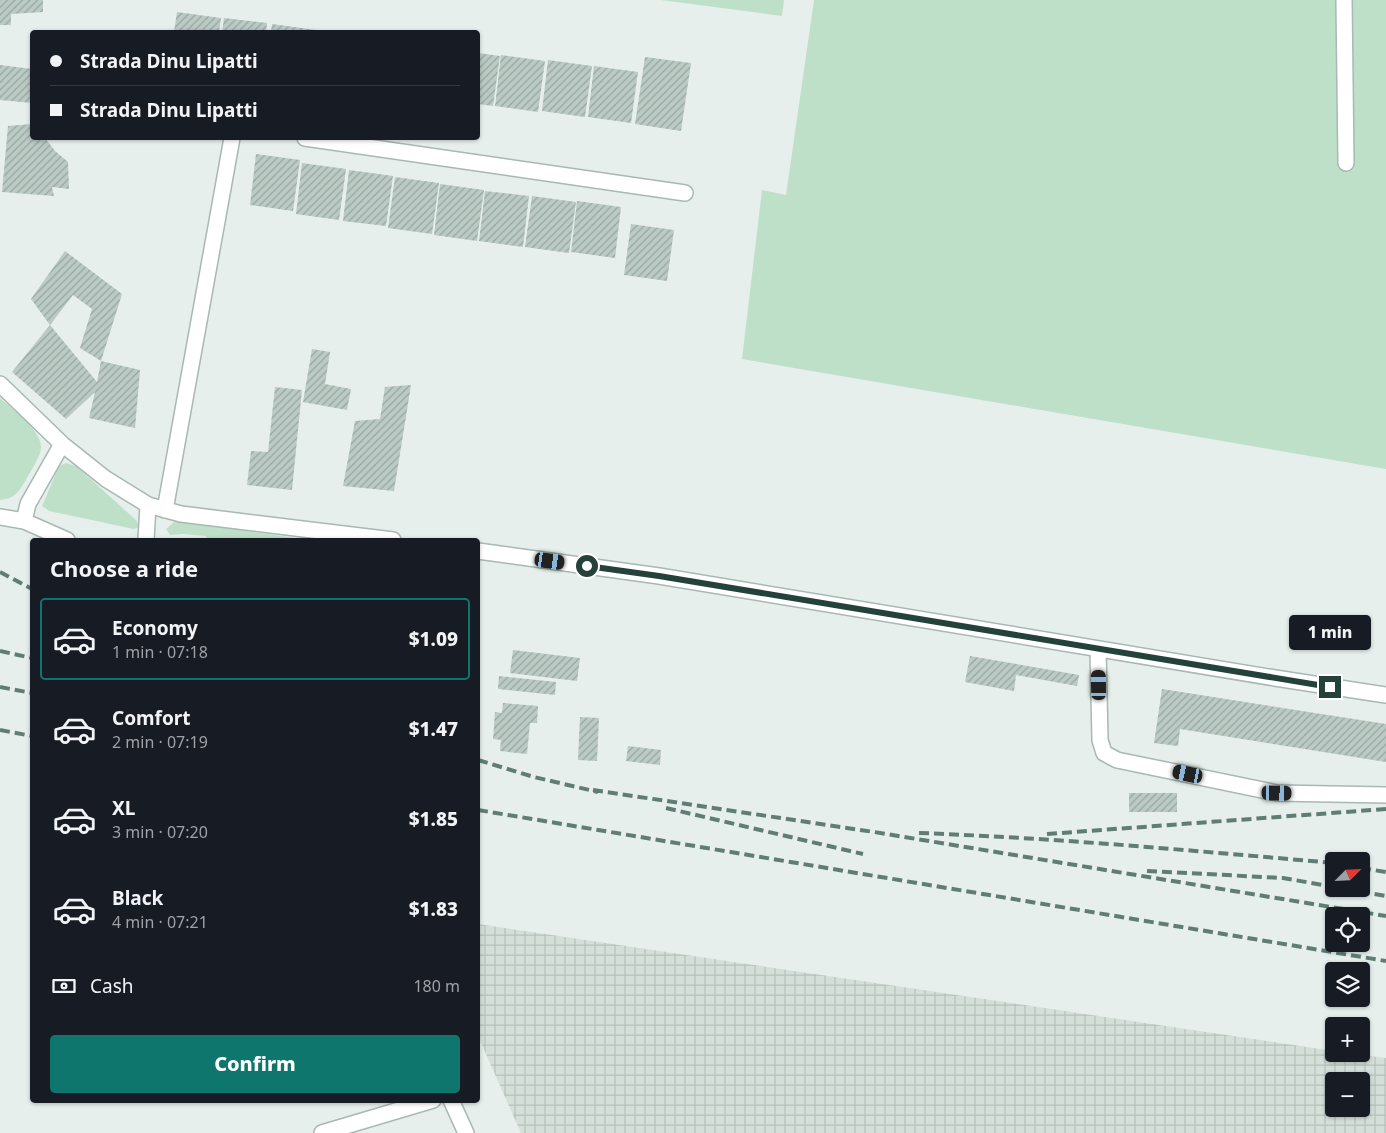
<!DOCTYPE html>
<html lang="en">
<head>
<meta charset="utf-8">
<style>
	:root { --surface:#171b24; --page:#242831; --text:#f1f3f6; --muted:#9ea1a6; --line:#363941; --accent:#0f766e }
	body { margin:0; font-family:"Noto Sans",sans-serif; background:var(--page); color:var(--text); height:100vh; display:flex; flex-direction:column; font-size:19px; white-space:nowrap }
	* { box-sizing:border-box; margin:0 }
	p { font-size:16px; color:var(--muted) }
	.icon { flex:none; width:28px; height:28px; fill:none; stroke:currentColor; stroke-width:2; stroke-linecap:round; stroke-linejoin:round }
	.map { position:relative; flex:1; overflow:hidden }
	.side { position:absolute; left:30px; top:538px; width:450px; height:565px; display:flex; flex-direction:column; background:var(--surface); border-radius:5px; box-shadow:0 1px 4px #0004 }
	.side>* { flex:none }
	.guide { position:absolute; left:30px; top:30px; width:450px; height:110px; border-radius:5px; box-shadow:0 1px 4px #0004; display:grid; align-content:center; height:110px; padding:0 20px; background:var(--surface) }
	.needle { width:32px; rotate:66deg }
	.tools { position:absolute; left:1325px; top:852px; display:grid; gap:10px }
	.tools a { display:grid; place-items:center; width:45px; height:45px; border-radius:5px; background:var(--surface); box-shadow:0 1px 4px #0004; font-size:25px }
	.end { position:absolute; width:22px; height:22px; margin:-11px; border:6px solid #24423a; background:#fff; box-shadow:0 0 0 2px #fff }
	.from { border-radius:50% }
	.bubble { position:absolute; height:35px; border-radius:5px; background:var(--surface); box-shadow:0 1px 4px #0004; font-size:16px; font-weight:800; line-height:35px; text-align:center }
	.car { position:absolute; width:15px; height:30px; margin:-15px -8px; border-radius:6px; box-shadow:0 0 4px 1px #0007; background:linear-gradient(#222 24%,#8ab4d8 0 40%,#222 0 76%,#8ab4d8 0 86%,#222 0) }
	.guide b { display:flex; align-items:center; gap:18px; height:48px; font-size:19px }
	.guide b+b { border-top:1px solid var(--line) }
	.guide i { width:12px; height:12px; background:var(--text) }
	ul { padding:0; list-style:none }
	li { display:flex; align-items:center; gap:15px; height:82px; margin:0 10px 8px; padding:0 10px; border:2px solid transparent; border-radius:5px }
	li div { flex:1 }
	li b { display:block; font-size:19px }
	li em { font-style:normal; font-weight:800 }
	li.on { border-color:var(--accent) }
	li>.icon { width:45px; height:45px; stroke-width:1.5 }
	h2 { padding:0 20px; font-size:22px; line-height:60px }
	.pay { display:flex; align-items:center; gap:12px; height:55px; padding:0 20px; font-size:19px }
	.pay p { margin-inline-start:auto }
	.button { display:flex; gap:10px; margin-top:auto; padding:10px 20px }
	.button a { flex:1; height:58px; border-radius:5px; background:var(--accent); color:#fff; font-size:20px; font-weight:800; line-height:58px; text-align:center }
	.map>svg:first-child { display:block }
	.industrial { fill:url(#industrial-grid); fill-rule:evenodd }
	.grass { fill:#bfe0c8 }
	.building { fill:url(#building-hatch) }
	.lines { fill:none; stroke-linecap:round; stroke-linejoin:round }
	.minor-casing { stroke:#a8b8b2; stroke-width:18 }
	.minor { stroke:#fff; stroke-width:15 }
	.rail { stroke:#5f7d75; stroke-width:4; stroke-dasharray:10 5; stroke-linecap:butt }
	.route { stroke:#24423a; stroke-width:6 }
</style>
</head>
<body>
<div class="map">
<svg width="1386" height="1133" viewBox="0 0 1386 1133">
	<defs>
		<pattern id="industrial-grid" width="8" height="8" patternUnits="userSpaceOnUse" patternTransform="scale(1.25)"><rect width="8" height="8" fill="#d4dfda"/><path d="M0 4h8M4 0v8" fill="none" stroke="#b6c1bc"/></pattern>
		<pattern id="building-hatch" width="6" height="6" patternUnits="userSpaceOnUse" patternTransform="scale(1.25)"><rect width="6" height="6" fill="#bbcac4"/><path d="M-1 1l2-2M0 6l6-6M5 7l2-2" fill="none" stroke="#98a6a0"/></pattern>
	</defs>
	<rect width="100%" height="100%" fill="#e6efeb"/>
	<path class="industrial" d="M478,924L1334,1051V1054H1355L1386,1058V1133H521L478,1036ZM1334,1081H1361V1109H1334Z"/>
	<path class="grass" d="M661,0H784L782,16Z
		M814,0H1386V469L742,359L762,190L786,195Z
		M0,398C12,409 42,430 41,448C41,456 30,472 26,480C19,492 14,499 0,500Z
		M66,463L76,466L137,521L139,527L134,529L49,511L42,506L59,466Z
		M179,518L194,524L214,526L308,540H207L206,536L183,534L170,535L166,529Z"/>
	<path class="building" d="M0,0H43V12L11,14V25H0Z
		M177,12L221,18L219,32H174Z
		M224,18L267,23L266,32H222Z
		M272,24L316,30L315,32H271Z
		M478,53L500,56L493,106L478,104Z
		M501,55L545,61L538,112L495,106Z
		M645,57L691,63L681,131L635,124Z
		M548,60L592,66L585,117L542,111Z
		M0,65L32,69V103L0,100Z
		M594,66L638,72L631,123L588,117Z
		M32,124V138H45L55,151L68,162L69,189L52,187L54,196L2,192L8,126Z
		M256,154L300,160L293,211L250,205Z
		M302,163L346,169L339,220L296,214Z
		M349,170L393,176L386,226L343,221Z
		M395,177L439,183L432,234L388,228Z
		M440,184L484,190L477,241L434,235Z
		M485,191L529,196L523,247L479,241Z
		M532,196L576,202L569,253L525,247Z
		M577,201L621,207L615,258L571,252Z
		M631,224L674,230L667,281L624,275Z
		M65,251L122,294L101,361L80,348L92,309L73,295L50,325L31,299Z
		M50,325L97,382L101,361L140,370L135,428L89,418L95,392L66,419L12,372Z
		M312,349L330,352L325,384L351,389L347,410L303,402Z
		M411,385L394,491L343,486L355,421L380,419L385,387Z
		M275,387L302,390L292,490L247,485L251,451L268,452Z
		M513,650L580,658L577,681L510,673Z
		M970,656L1079,675L1077,686L1016,675L1014,691L965,682Z
		M499,676L556,682L555,695L498,689Z
		M1162,689L1386,724V762L1180,729L1178,746L1154,743Z
		M503,703L538,706L537,723H530L527,754L500,751L501,740L493,739L495,712L502,713Z
		M580,717L599,718L597,761L578,760Z
		M628,746L661,750L660,765L626,761Z
		M1129,793H1177V812H1129Z"/>
	<g class="lines">
		<g class="minor-casing">
			<path id="minor" d="M1344,0L1346,163
				M305,138L685,193
				M0,384L62,444L106,479L148,505L181,514L393,540
				M165,510L232,138
				M0,517L24,521L67,540
				M24,521L28,504L62,444
				M146,540L148,505
				M478,551L659,576L1275,678L1386,695
				M1098,649L1100,740L1104,753L1117,760L1277,793L1386,795
				M451,1100L466,1133
				M322,1133L433,1100"/>
		</g>
		<use href="#minor" class="minor"/>
		<path class="rail" d="M0,572L32,589
			M0,651L32,658
			M0,687L32,693
			M0,730L32,736
			M478,760L534,777L598,792
			M593,790L874,832L1386,916
			M666,808L863,854
			M478,810L1386,961
			M919,833C1058,838 1196,851 1334,863
			M1047,834L1386,809
			M1361,868L1386,872
			M1147,871L1283,878L1334,887
			M1345,889L1386,896"/>
	</g>
	<g class="lines">
		<path class="route" d="M587,566L659,576L1330,687"/>
	</g>
</svg>
<div class="tools">
<a><svg class="needle" viewBox="-14 -14 28 28"><path d="M0-13l5 13h-10z" fill="#e53935"/><path d="M0 13l5-13h-10z" fill="#9ea1a6"/></svg></a>
<a><svg class="icon" aria-label="locate" viewBox="0 0 24 24"><circle cx="12" cy="12" r="6"/><path d="M12 2v4M12 18v4M2 12h4M18 12h4"/></svg></a>
<a><svg class="icon" aria-label="layers" viewBox="0 0 24 24"><path d="M12 4l9 5-9 5-9-5zM3 14l9 5 9-5"/></svg></a>
<a>+</a>
<a>−</a>
</div>
<i class="end from" style="left:587px;top:566px"></i>
<i class="end" style="left:1330px;top:687px"></i>
<div class="bubble" style="left:1289px;top:615px;width:82px">1 min</div>
<i class="car" style="left:550px;top:561px;rotate:98deg"></i>
<i class="car" style="left:1099px;top:685px;rotate:359deg"></i>
<i class="car" style="left:1188px;top:774px;rotate:282deg"></i>
<i class="car" style="left:1277px;top:793px;rotate:91deg"></i>
<div class="guide">
<b><i class="from"></i>Strada Dinu Lipatti</b>
<b><i></i>Strada Dinu Lipatti</b>
</div>
<section class="side">
<h2>Choose a ride</h2>
<ul>
<li class="on"><svg class="icon" aria-label="car" viewBox="0 0 24 24"><path d="M5 17H2v-5l4-1 3-4h7l3 4 3 1v5h-3M9 17h6M6 11h13"/><circle cx="7" cy="17" r="2"/><circle cx="17" cy="17" r="2"/></svg><div><b>Economy</b><p>1 min · 07:18</p></div><em>$1.09</em></li>
<li><svg class="icon" aria-label="car" viewBox="0 0 24 24"><path d="M5 17H2v-5l4-1 3-4h7l3 4 3 1v5h-3M9 17h6M6 11h13"/><circle cx="7" cy="17" r="2"/><circle cx="17" cy="17" r="2"/></svg><div><b>Comfort</b><p>2 min · 07:19</p></div><em>$1.47</em></li>
<li><svg class="icon" aria-label="car" viewBox="0 0 24 24"><path d="M5 17H2v-5l4-1 3-4h7l3 4 3 1v5h-3M9 17h6M6 11h13"/><circle cx="7" cy="17" r="2"/><circle cx="17" cy="17" r="2"/></svg><div><b>XL</b><p>3 min · 07:20</p></div><em>$1.85</em></li>
<li><svg class="icon" aria-label="car" viewBox="0 0 24 24"><path d="M5 17H2v-5l4-1 3-4h7l3 4 3 1v5h-3M9 17h6M6 11h13"/><circle cx="7" cy="17" r="2"/><circle cx="17" cy="17" r="2"/></svg><div><b>Black</b><p>4 min · 07:21</p></div><em>$1.83</em></li>
</ul>
<div class="pay"><svg class="icon" aria-label="cash" viewBox="0 0 24 24"><path d="M3 7h18v10H3z"/><circle cx="12" cy="12" r="2"/></svg>Cash<p>180 m</p></div>
<div class="button"><a>Confirm</a></div>
</section>
</div>
</body>
</html>
